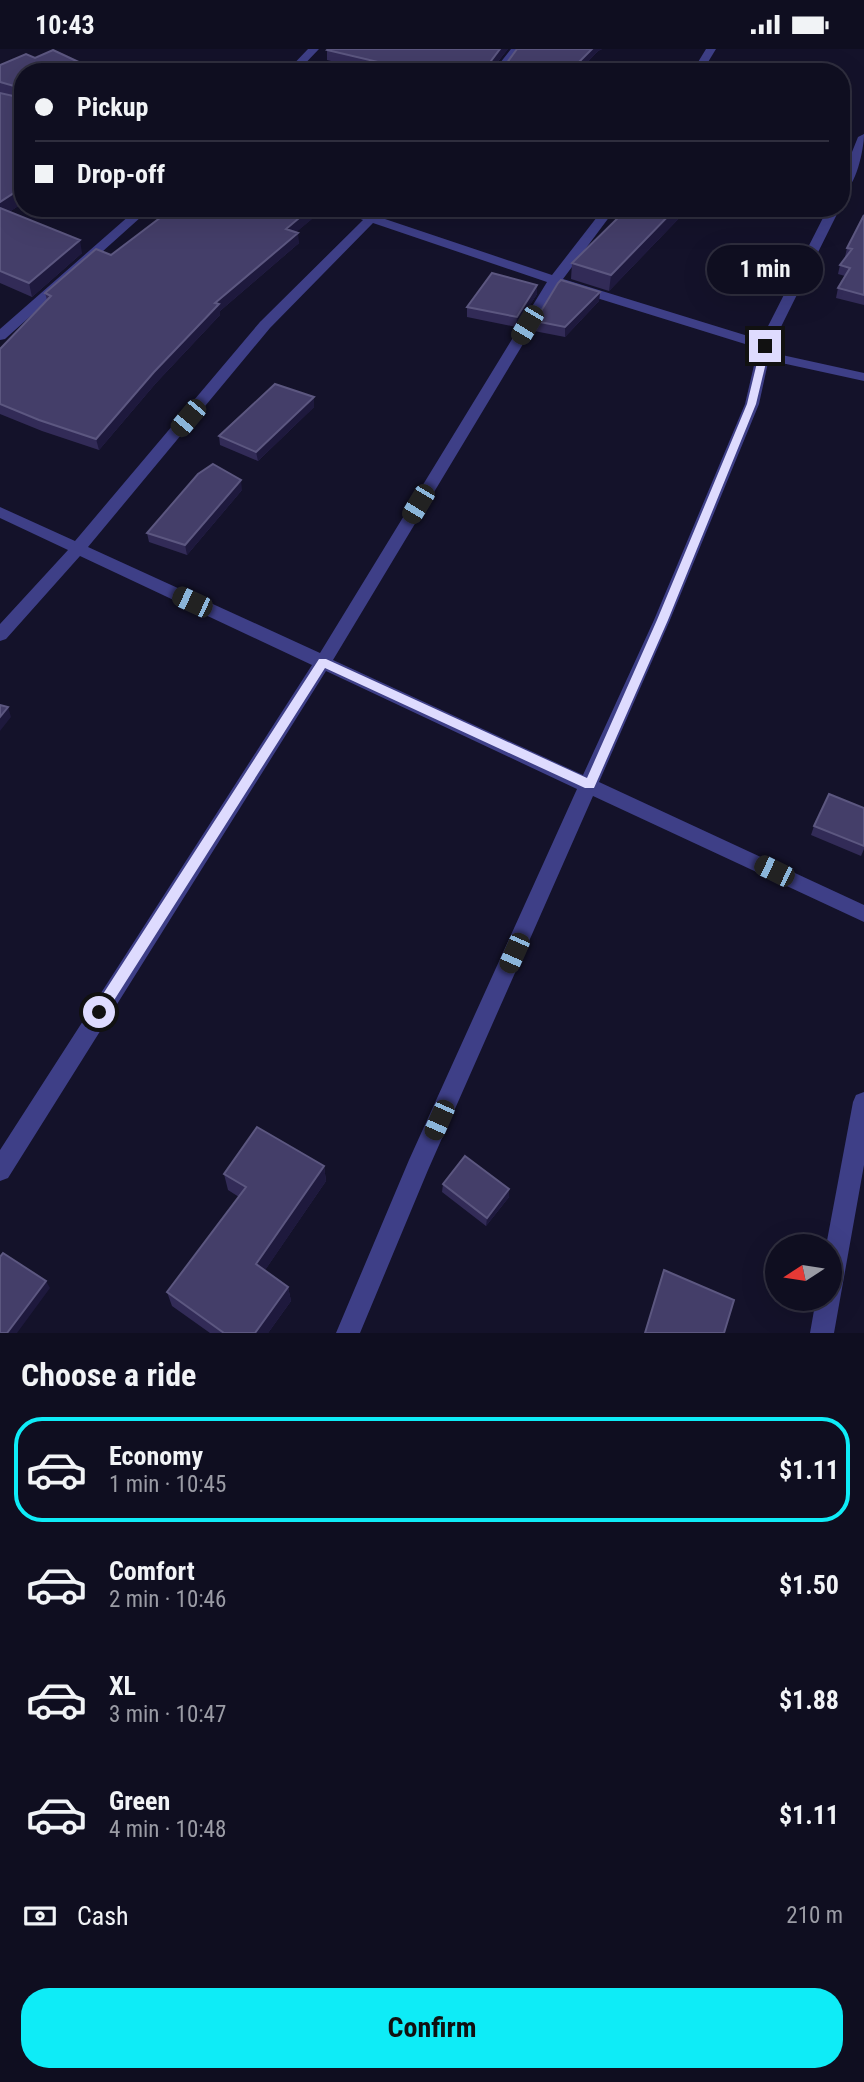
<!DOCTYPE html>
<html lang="en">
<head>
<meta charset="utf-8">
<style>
	:root { --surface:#0f0e20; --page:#181729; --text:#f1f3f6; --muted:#9b9ca5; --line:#2f2e3e; --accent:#0eecf7 }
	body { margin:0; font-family:"Roboto Condensed",sans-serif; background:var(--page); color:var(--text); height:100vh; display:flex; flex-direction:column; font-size:26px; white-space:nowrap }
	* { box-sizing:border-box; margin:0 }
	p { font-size:23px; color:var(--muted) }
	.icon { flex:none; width:38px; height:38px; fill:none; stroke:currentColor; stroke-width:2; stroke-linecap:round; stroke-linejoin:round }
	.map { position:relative; height:1284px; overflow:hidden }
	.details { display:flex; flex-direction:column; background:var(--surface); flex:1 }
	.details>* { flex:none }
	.banner { position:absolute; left:14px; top:14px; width:836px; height:154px; border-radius:28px; box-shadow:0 7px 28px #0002,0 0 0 2px var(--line); display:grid; align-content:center; height:154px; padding:0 21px; background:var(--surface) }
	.needle { width:46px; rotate:258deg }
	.tools { position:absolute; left:765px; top:1185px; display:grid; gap:14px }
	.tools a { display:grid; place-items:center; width:77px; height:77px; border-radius:50%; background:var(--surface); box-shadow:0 7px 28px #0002,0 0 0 2px var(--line); font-size:35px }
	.end { position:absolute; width:32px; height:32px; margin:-16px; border:9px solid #dedbfe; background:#111; box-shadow:0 0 0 4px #111 }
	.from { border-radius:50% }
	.bubble { position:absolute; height:49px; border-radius:24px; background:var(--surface); box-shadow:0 7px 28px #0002,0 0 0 2px var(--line); font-size:23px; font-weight:700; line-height:49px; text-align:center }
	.car { position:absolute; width:21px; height:42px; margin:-21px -10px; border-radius:9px; box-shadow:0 0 5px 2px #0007; background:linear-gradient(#222 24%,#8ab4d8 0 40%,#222 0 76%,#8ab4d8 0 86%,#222 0) }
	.banner b { display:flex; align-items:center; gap:24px; height:66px; font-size:26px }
	.banner b+b { border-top:2px solid var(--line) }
	.banner i { width:18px; height:18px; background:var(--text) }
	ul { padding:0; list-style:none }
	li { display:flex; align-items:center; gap:21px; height:105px; margin:0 14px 10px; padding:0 7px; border:4px solid transparent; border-radius:28px }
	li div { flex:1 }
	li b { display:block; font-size:26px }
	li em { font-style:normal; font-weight:700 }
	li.on { border-color:var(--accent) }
	li>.icon { width:63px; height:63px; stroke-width:1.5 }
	h2 { padding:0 21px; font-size:32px; line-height:84px }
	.pay { display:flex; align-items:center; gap:18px; height:77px; padding:0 21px; font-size:26px }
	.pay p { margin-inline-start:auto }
	.primary-button { display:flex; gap:14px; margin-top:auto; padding:14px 21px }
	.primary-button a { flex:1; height:80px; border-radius:28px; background:var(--accent); color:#111; font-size:28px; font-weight:700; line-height:80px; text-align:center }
	.status { display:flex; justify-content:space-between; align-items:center; height:49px; padding:0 35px; background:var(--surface); direction:ltr }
	.status svg { height:19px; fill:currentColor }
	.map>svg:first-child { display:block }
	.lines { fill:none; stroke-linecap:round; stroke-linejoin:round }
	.minor { fill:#3e3f87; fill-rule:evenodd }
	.wall { fill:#322b57 }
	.shaded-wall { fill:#1e193d }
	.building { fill:#443e69; stroke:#5c5780; stroke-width:2 }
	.route { fill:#dedbfe }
</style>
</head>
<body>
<div class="status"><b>10:43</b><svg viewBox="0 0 49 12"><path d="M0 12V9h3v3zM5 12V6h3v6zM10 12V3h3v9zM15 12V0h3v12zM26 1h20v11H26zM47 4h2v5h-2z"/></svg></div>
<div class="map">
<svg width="864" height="1284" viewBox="0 0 864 1284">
	<rect width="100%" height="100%" fill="#14122a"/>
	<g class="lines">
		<path class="minor" d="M308,0H319L297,23H286Z
			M511,0H521L504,23H493Z
			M706,0H716L702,23H692Z
			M864,85C864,100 856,139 842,144V128L858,88Z
			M138,159H151L5,290L0,291V280Z
			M334,159H353L369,165L374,159H387L379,168L552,226L604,159H616L563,230L761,291L828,159H840L772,296L782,306L864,324V332L777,313L769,309L759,355L670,571L599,733L864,856V873L593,747L428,1121L360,1284H336L409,1111L577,740L326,622L8,1129L0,1132V1101L312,616L80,507L6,590L0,592V575L68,501L0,469V458L75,492L260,273L363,171ZM373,174L547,233L320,604L88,498L270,279ZM558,237L758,299L745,355L654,571L583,726L333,611Z
			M864,1043V1116L834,1284H810L816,1250H830V1197H826L853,1053L856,1046Z"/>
	</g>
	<path class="wall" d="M328,0H508L496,15H506L517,0H602L598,2L578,23H377L327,11V1Z
		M0,16L23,23V154L9,163L82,204L32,248L0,234Z
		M173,159H325L296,183L299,194L220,262V266L156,334L99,401L42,382L0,365V300L47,251L45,244L111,206Z
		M442,159H468L463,165Z
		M628,159H687L686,162L609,242L571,230L572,214Z
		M864,166V256L836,249L838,239L845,227L838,225L840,216L846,208H845L847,199Z
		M537,236V245L516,278L467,268V258Z
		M600,243L599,252L565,288L534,282L535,272Z
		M314,348V358L258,412L220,396L219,387Z
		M242,441L187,506L149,493L147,484Z
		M864,759V800L861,807L811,786L814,777Z
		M324,1117L326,1132L265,1221L288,1238L291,1252L268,1284H210L172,1257L167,1243L239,1148L228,1141L224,1125Z
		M443,1135L509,1148L486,1177L442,1143Z"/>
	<path class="shaded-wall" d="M500,0H508L491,21V12Z
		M592,0H602L598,2L578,23H569Z
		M23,138V154L0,169V153Z
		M311,159H325L287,191L286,180Z
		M676,159H687L686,162L609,242L611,226Z
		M298,184L299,194L220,262V266L156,334L99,401L96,390L215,254Z
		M80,191L82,204L32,248L29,234Z
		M537,236V245L516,278L517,268Z
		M600,243L599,252L565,288V278Z
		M314,348V358L258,412L256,403Z
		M241,431L242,441L187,506L185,496Z
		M8,658L11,668L0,682V668Z
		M324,1117L326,1132L259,1230L256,1215Z
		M509,1140V1148L486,1177L487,1169Z
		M46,1232L50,1239L17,1284H7Z
		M288,1238L291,1252L268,1284H255Z"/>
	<path class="building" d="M328,0H500L491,12L492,15H506L517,0H592L569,23H384L391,16L327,1Z
		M53,1L100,23H23V138L0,153V44L22,49L21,39L0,33V16L26,5L35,9Z
		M0,159L80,191L29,234L0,222Z
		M173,159H311L286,180L298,184L215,254L219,255L154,323L96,390L39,371L0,355V300L51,247L45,244L96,200L111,206Z
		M628,159H676L611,226L572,214Z
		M864,166V246L838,239L850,219L840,216L852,200L847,199Z
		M492,224L537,236L517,268L467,258Z
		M561,231L600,243L565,278L535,272L558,234Z
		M275,335L314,348L256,403L219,387Z
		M213,415L241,431L185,496L147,484L198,425Z
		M0,656L8,658L0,668Z
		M829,745L864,759V797L814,777Z
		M257,1078L324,1117L256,1215L288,1238L255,1284H224L167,1243L246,1138L224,1125Z
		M465,1107L509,1140L487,1169L443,1135Z
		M3,1204L46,1232L7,1284H0V1208Z
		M664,1221L734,1251L724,1284H645Z"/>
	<path class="route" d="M765,294L770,297L756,355L668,571L594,739H585L325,619L104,967H94V959L319,610H326L587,729L657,571L747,355L761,297Z"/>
</svg>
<div class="tools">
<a><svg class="needle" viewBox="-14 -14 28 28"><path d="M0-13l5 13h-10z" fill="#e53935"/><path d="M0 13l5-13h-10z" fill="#9b9ca5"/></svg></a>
</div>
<i class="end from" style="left:99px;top:963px"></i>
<i class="end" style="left:765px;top:297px"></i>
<div class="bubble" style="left:707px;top:196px;width:116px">1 min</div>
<i class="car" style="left:527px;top:276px;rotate:211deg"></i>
<i class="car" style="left:188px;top:369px;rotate:220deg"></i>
<i class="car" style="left:418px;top:455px;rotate:211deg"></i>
<i class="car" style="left:192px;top:553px;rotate:295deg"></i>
<i class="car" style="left:774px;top:822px;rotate:296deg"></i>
<i class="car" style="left:514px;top:904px;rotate:204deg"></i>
<i class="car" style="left:439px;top:1071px;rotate:204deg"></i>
<div class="banner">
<b><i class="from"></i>Pickup</b>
<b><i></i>Drop-off</b>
</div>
</div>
<section class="details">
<h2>Choose a ride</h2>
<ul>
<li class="on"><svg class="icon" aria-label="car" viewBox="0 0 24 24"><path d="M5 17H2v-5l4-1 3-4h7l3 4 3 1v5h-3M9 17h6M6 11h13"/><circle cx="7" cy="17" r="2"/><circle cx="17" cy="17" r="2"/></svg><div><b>Economy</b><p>1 min · 10:45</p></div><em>$1.11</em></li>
<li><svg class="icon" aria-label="car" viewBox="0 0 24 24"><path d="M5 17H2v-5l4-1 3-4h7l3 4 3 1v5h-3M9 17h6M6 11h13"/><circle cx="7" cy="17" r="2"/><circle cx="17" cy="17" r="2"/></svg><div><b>Comfort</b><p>2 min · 10:46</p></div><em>$1.50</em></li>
<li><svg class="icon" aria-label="car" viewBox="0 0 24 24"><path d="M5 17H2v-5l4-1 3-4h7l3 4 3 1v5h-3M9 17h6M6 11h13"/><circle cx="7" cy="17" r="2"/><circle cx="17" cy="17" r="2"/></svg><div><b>XL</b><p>3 min · 10:47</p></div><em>$1.88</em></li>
<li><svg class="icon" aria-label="car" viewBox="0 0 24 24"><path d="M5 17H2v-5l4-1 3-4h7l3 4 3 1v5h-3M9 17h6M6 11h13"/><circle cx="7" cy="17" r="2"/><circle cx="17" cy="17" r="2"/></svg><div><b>Green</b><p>4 min · 10:48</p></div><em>$1.11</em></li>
</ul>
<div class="pay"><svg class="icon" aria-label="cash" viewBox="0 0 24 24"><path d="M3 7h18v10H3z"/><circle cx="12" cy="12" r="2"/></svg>Cash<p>210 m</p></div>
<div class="primary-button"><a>Confirm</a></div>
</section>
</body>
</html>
